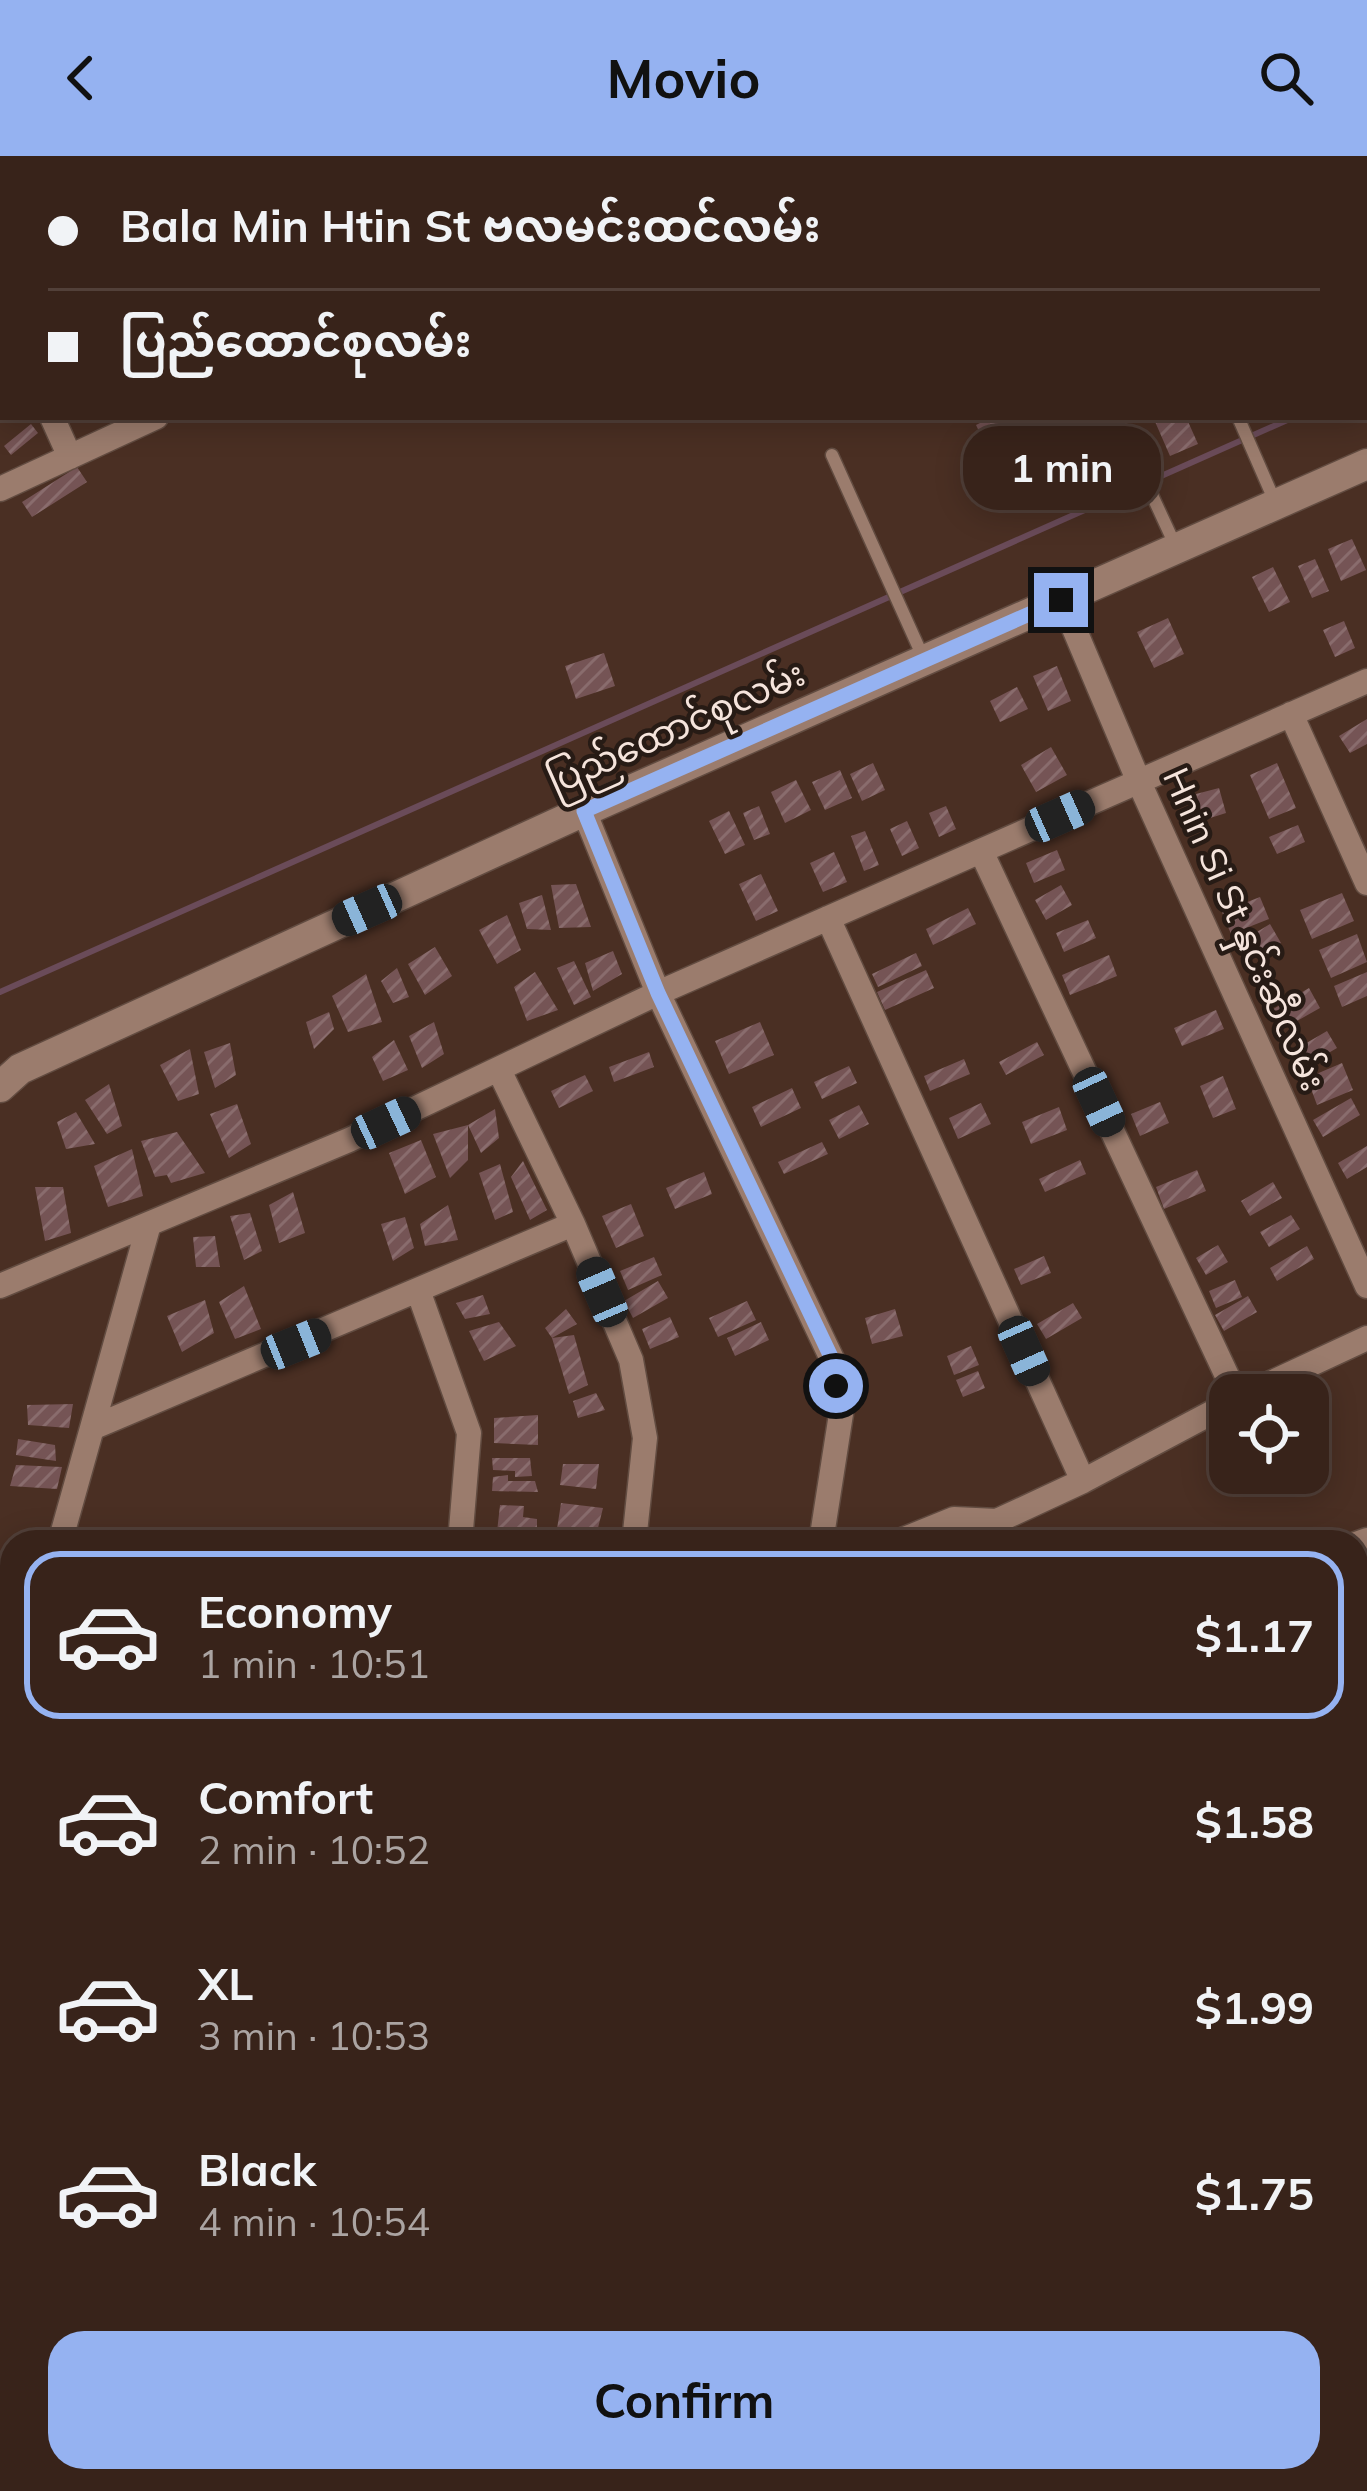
<!DOCTYPE html>
<html lang="en">
<head>
<meta charset="utf-8">
<style>
	:root { --surface:#38231a; --page:#432f27; --text:#f1f3f6; --muted:#aba4a2; --line:#524039; --accent:#95b2f1 }
	body { margin:0; font-family:Mulish,"Noto Sans Myanmar",sans-serif; background:var(--page); color:var(--text); height:100vh; display:flex; flex-direction:column; font-size:45px; white-space:nowrap }
	* { box-sizing:border-box; margin:0 }
	p { font-size:39px; color:var(--muted) }
	.icon { flex:none; width:66px; height:66px; fill:none; stroke:currentColor; stroke-width:2; stroke-linecap:round; stroke-linejoin:round }
	.map { position:relative; flex:1; overflow:hidden }
	.details { position:absolute; left:0px; top:1374px; width:1368px; height:963px; display:flex; flex-direction:column; background:var(--surface); border-radius:36px 36px 0 0; box-shadow:0 6px 30px #0003,0 0 0 3px var(--line) }
	.details>* { flex:none }
	.hud { position:absolute; left:0px; top:0px; width:1368px; height:264px; box-shadow:0 6px 30px #0003,0 0 0 3px var(--line); display:grid; align-content:center; height:264px; padding:0 48px; background:var(--surface) }
	.buttons { position:absolute; left:1209px; top:1218px; display:grid; gap:24px }
	.buttons a { display:grid; place-items:center; width:120px; height:120px; border-radius:24px; background:var(--surface); box-shadow:0 6px 30px #0003,0 0 0 3px var(--line); font-size:60px }
	.end { position:absolute; width:54px; height:54px; margin:-27px; border:15px solid #95b2f1; background:#111; box-shadow:0 0 0 6px #111 }
	.from { border-radius:50% }
	.bubble { position:absolute; height:84px; border-radius:36px; background:var(--surface); box-shadow:0 6px 30px #0003,0 0 0 3px var(--line); font-size:39px; font-weight:700; line-height:84px; text-align:center }
	.car { position:absolute; width:36px; height:72px; margin:-36px -18px; border-radius:15px; box-shadow:0 0 9px 3px #0007; background:linear-gradient(#222 24%,#8ab4d8 0 40%,#222 0 76%,#8ab4d8 0 86%,#222 0) }
	.hud b { display:flex; align-items:center; gap:42px; height:114px; font-size:45px }
	.hud b+b { border-top:3px solid var(--line) }
	.hud i { width:30px; height:30px; background:var(--text) }
	ul { padding:21px 0 0; list-style:none }
	li { display:flex; align-items:center; gap:36px; height:168px; margin:0 24px 18px; padding:0 24px; border:6px solid transparent; border-radius:36px }
	li div { flex:1 }
	li b { display:block; font-size:45px }
	li em { font-style:normal; font-weight:700 }
	li.on { border-color:var(--accent) }
	li>.icon { width:108px; height:108px; stroke-width:1.5 }
	.primary-button { display:flex; gap:24px; margin-top:auto; padding:24px 48px }
	.primary-button a { flex:1; height:138px; border-radius:36px; background:var(--accent); color:#111; font-size:48px; font-weight:700; line-height:138px; text-align:center }
	header { display:flex; justify-content:space-between; align-items:center; height:156px; padding:0 48px; background:var(--accent); color:#111; font-size:54px; font-weight:700 }
	.map>svg:first-child { display:block }
	.lines { fill:none; stroke-linecap:round; stroke-linejoin:round }
	.stream { stroke:#6a4b59; stroke-width:6 }
	.building { fill:url(#building-hatch) }
	.service-casing { stroke:#624c41; stroke-width:15 }
	.minor-casing { stroke:#624c41; stroke-width:27 }
	.secondary-casing { stroke:#624c41; stroke-width:33 }
	.service { stroke:#9b7c6d; stroke-width:12 }
	.minor { stroke:#9b7c6d; stroke-width:24 }
	.secondary { stroke:#9b7c6d; stroke-width:30 }
	.route { stroke:#95b2f1; stroke-width:15 }
	.labels { text-anchor:middle; stroke-width:9; stroke-linejoin:round; paint-order:stroke }
	.street-label { font-size:36px; fill:#f5e4dc; stroke:#271b15 }
</style>
</head>
<body>
<header><svg class="icon" aria-label="back" viewBox="0 0 24 24"><path d="M15 5l-7 7 7 7"/></svg>Movio<svg class="icon" aria-label="search" viewBox="0 0 24 24"><circle cx="10" cy="10" r="6"/><path d="M15 15l6 6"/></svg></header>
<div class="map">
<svg width="1367" height="2335" viewBox="0 0 1367 2335">
	<defs>
		<pattern id="building-hatch" width="6" height="6" patternUnits="userSpaceOnUse" patternTransform="scale(3)"><rect width="6" height="6" fill="#755455"/><path d="M-1 1l2-2M0 6l6-6M5 7l2-2" fill="none" stroke="#896c6d"/></pattern>
	</defs>
	<rect width="100%" height="100%" fill="#4a2f23"/>
	<g class="lines">
		<path class="stream" d="M1365,230L1367,229
			M0,836L1294,261"/>
	</g>
	<path class="building" d="M992,261H1010L1019,278L988,294L976,269Z
		M1099,261L1124,320L1097,331L1071,271Z
		M1153,261H1186L1198,288L1170,300Z
		M31,268L38,277L11,299L4,290Z
		M1026,289L1033,305L1000,319L993,303Z
		M77,311L87,326L32,361L22,346Z
		M1352,383L1366,414L1341,425L1328,393Z
		M1315,403L1329,435L1312,442L1298,410Z
		M1273,411L1290,446L1269,456L1252,421Z
		M1168,462L1184,498L1154,512L1137,476Z
		M1344,465L1355,492L1335,501L1323,474Z
		M604,497L615,530L576,543L565,510Z
		M1057,510L1071,545L1048,555L1033,520Z
		M1017,531L1028,553L1000,566L990,545Z
		M1367,563V588L1350,597L1339,580Z
		M1051,591L1067,619L1036,636L1021,609Z
		M873,607L885,634L862,645L850,618Z
		M1277,607L1296,652L1269,663L1250,619Z
		M840,614L852,642L825,654L812,626Z
		M796,624L811,654L785,667L771,636Z
		M1219,632L1226,657L1204,664L1196,638Z
		M759,650L770,678L754,684L743,657Z
		M946,650L956,673L939,681L929,657Z
		M729,655L745,689L725,698L709,665Z
		M907,665L919,692L902,700L890,673Z
		M1298,669L1305,686L1277,698L1269,681Z
		M865,675L879,709L864,715L851,680Z
		M1057,694L1065,714L1034,727L1026,707Z
		M834,696L847,726L823,736L810,707Z
		M761,718L778,755L756,765L739,728Z
		M576,728L591,771L559,772L551,729Z
		M1061,729L1072,749L1046,764L1035,744Z
		M1342,737L1354,765L1312,783L1300,754Z
		M542,739L551,774L527,773L519,747Z
		M1260,741L1269,763L1231,778L1222,756Z
		M968,752L976,768L933,789L926,773Z
		M507,759L521,794L497,808L479,774Z
		M1088,764L1096,782L1064,796L1056,777Z
		M1270,768L1281,787L1257,800L1247,782Z
		M1357,778L1367,806L1331,822L1319,794Z
		M435,791L452,820L425,839L408,808Z
		M613,795L622,818L593,835L585,807Z
		M916,797L922,810L878,831L872,818Z
		M1109,799L1117,820L1070,839L1062,819Z
		M574,805L591,841L574,849L557,812Z
		M397,812L409,841L393,847L381,825Z
		M926,814L934,832L885,854L877,836Z
		M535,816L558,854L527,865L514,831Z
		M1367,816V840L1342,851L1334,830Z
		M366,818L382,866L348,876L332,840Z
		M1309,832L1320,852L1281,874L1270,855Z
		M1216,854L1224,873L1182,890L1174,872Z
		M329,856L334,873L314,893L306,866Z
		M434,866L444,898L422,912L409,880Z
		M760,866L774,899L729,918L715,885Z
		M1327,875L1337,892L1301,913L1291,896Z
		M394,884L408,914L383,925L372,901Z
		M1037,886L1044,899L1006,919L999,906Z
		M230,887L236,919L215,932L204,896Z
		M190,893L199,938L178,945L160,909Z
		M649,896L654,911L614,926L609,911Z
		M964,903L970,918L930,935L924,920Z
		M1342,907L1353,934L1317,949L1307,922Z
		M849,910L857,927L822,943L814,926Z
		M585,919L593,935L559,952L551,935Z
		M1223,920L1236,953L1213,962L1200,930Z
		M109,928L122,970L107,978L85,944Z
		M792,932L801,952L761,971L752,951Z
		M1351,942L1360,959L1323,981L1313,964Z
		M1160,946L1169,967L1140,980L1131,958Z
		M981,947L991,968L958,983L949,962Z
		M237,948L251,988L229,1002L210,958Z
		M859,949L869,968L839,983L829,964Z
		M1059,951L1067,974L1031,988L1022,966Z
		M495,953L499,982L481,997L468,969Z
		M76,956L95,988L66,993L57,966Z
		M468,969V1004L450,1022L433,978Z
		M177,976L205,1017L171,1027L167,1019L155,1021L141,985Z
		M421,984L436,1021L405,1038L389,997Z
		M822,986L828,998L784,1018L778,1006Z
		M1367,990V1011L1347,1023L1338,1007Z
		M132,993L143,1040L108,1051L94,1010Z
		M1080,1004L1086,1018L1045,1036L1039,1023Z
		M523,1005L547,1054L530,1064L511,1021Z
		M500,1008L513,1056L495,1064L479,1017Z
		M1197,1014L1206,1035L1164,1053L1156,1031Z
		M704,1016L712,1038L675,1053L666,1032Z
		M1273,1026L1282,1042L1250,1060L1241,1045Z
		M35,1031H63L71,1077L45,1085Z
		M293,1036L305,1077L279,1087L269,1049Z
		M631,1048L644,1080L616,1092L602,1060Z
		M448,1049L458,1084L425,1090L420,1068Z
		M250,1057L262,1095L244,1104L230,1060Z
		M1291,1059L1300,1073L1269,1091L1260,1076Z
		M405,1061L414,1092L393,1105L381,1068Z
		M215,1080L220,1111H196L193,1081Z
		M1218,1089L1228,1106L1206,1119L1196,1102Z
		M1307,1090L1314,1103L1277,1125L1270,1112Z
		M1044,1100L1051,1117L1021,1129L1014,1113Z
		M654,1101L662,1119L628,1134L620,1115Z
		M1235,1124L1242,1141L1216,1152L1209,1135Z
		M658,1125L668,1142L633,1162L624,1145Z
		M244,1130L261,1173L235,1183L219,1146Z
		M483,1139L490,1158L465,1163L456,1147Z
		M1248,1140L1257,1156L1224,1175L1215,1159Z
		M205,1144L214,1177L182,1196L167,1160Z
		M747,1145L756,1164L718,1181L709,1162Z
		M1073,1147L1082,1162L1046,1183L1037,1168Z
		M566,1153L577,1168L552,1182L545,1172Z
		M895,1153L903,1180L872,1188L865,1162Z
		M670,1161L679,1181L650,1193L642,1173Z
		M499,1166L516,1190L484,1205L469,1175Z
		M761,1166L769,1184L735,1200L727,1182Z
		M574,1179L588,1229L569,1238L552,1182Z
		M971,1190L979,1209L954,1219L947,1200Z
		M978,1215L985,1232L963,1241L956,1224Z
		M596,1237L605,1254L578,1262L573,1245Z
		M73,1248L69,1272L28,1269L27,1249Z
		M538,1259V1289L494,1287V1262Z
		M18,1283L55,1289L56,1305L16,1299Z
		M492,1302H530L532,1320L515,1321V1315L493,1314Z
		M563,1308H599L596,1333L560,1329Z
		M16,1309L62,1311L57,1333L10,1330Z
		M508,1319V1325H535L538,1336L492,1335L493,1321Z
		M561,1347L603,1352L598,1372L557,1373Z
		M500,1349L524,1350L523,1361L537,1363V1379L497,1376Z
		M0,1690L12,1692V1731L0,1730Z
		M0,1796L12,1798V1847L0,1845Z
		M4,1866H12V1907H2Z
		M2,1968L12,1970V2007L0,2010Z
		M0,2031L12,2032L8,2083H0Z"/>
	<g class="lines">
		<g class="service-casing">
			<path id="service" d="M1116,261L1176,391
				M1238,261L1276,348
				M832,299L923,501"/>
		</g>
		<g class="minor-casing">
			<path id="minor" d="M150,0L152,3
				M248,3L254,0
				M720,3L727,0
				M0,122L3,120
				M0,143L3,149
				M52,261L70,301
				M0,333L156,261
				M1062,444L1139,626L1367,1130
				M1291,558L1367,727
				M584,655L658,837L832,1203L841,1258L821,1386
				M981,695L1236,1239
				M828,762L1083,1325
				M499,914L573,1068L631,1204L645,1282L634,1386
				M0,1130L349,984L658,837L1367,525
				M419,1137L469,1277L460,1386
				M1245,1239L1367,1182
				M92,1272L149,1068
				M60,1386L92,1272L573,1068
				M897,1386L954,1363L997,1365L1083,1325L1230,1247
				M1356,1388L1367,1384
				M0,1423L12,1424
				M0,1590H12
				M1356,1667L1367,1669
				M0,1765L12,1766
				M1356,1845L1367,1846
				M0,1932L12,1933
				M0,2126H12
				M0,2310L12,2311
				M234,2325L392,2335
				M508,2335L510,2325
				M1041,2335L1043,2325
				M1225,2335L1226,2325"/>
		</g>
		<g class="secondary-casing">
			<path id="secondary" d="M0,931L20,913L584,655L1367,308"/>
		</g>
		<use href="#service" class="service"/>
		<use href="#minor" class="minor"/>
		<use href="#secondary" class="secondary"/>
	</g>
	<g class="lines">
		<path class="route" d="M836,1230L832,1203L658,837L584,655L1061,444"/>
	</g>
	<g class="labels">
		<g class="street-label">
			<text transform="translate(676 571) rotate(-24)" y="13">ပြည်ထောင်စုလမ်း</text>
			<text transform="translate(1245 773) rotate(66)" y="13">Hnin Si St နှင်းဆီလမ်း</text>
		</g>
	</g>
</svg>
<div class="buttons">
<a><svg class="icon" aria-label="locate" viewBox="0 0 24 24"><circle cx="12" cy="12" r="6"/><path d="M12 2v4M12 18v4M2 12h4M18 12h4"/></svg></a>
</div>
<i class="end from" style="left:836px;top:1230px"></i>
<i class="end" style="left:1061px;top:444px"></i>
<div class="bubble" style="left:963px;top:270px;width:198px">1 min</div>
<i class="car" style="left:1060px;top:660px;rotate:66deg"></i>
<i class="car" style="left:367px;top:754px;rotate:246deg"></i>
<i class="car" style="left:1099px;top:946px;rotate:155deg"></i>
<i class="car" style="left:386px;top:967px;rotate:65deg"></i>
<i class="car" style="left:602px;top:1136px;rotate:337deg"></i>
<i class="car" style="left:296px;top:1188px;rotate:68deg"></i>
<i class="car" style="left:1024px;top:1195px;rotate:156deg"></i>
<div class="hud">
<b><i class="from"></i>Bala Min Htin St ဗလမင်းထင်လမ်း</b>
<b><i></i>ပြည်ထောင်စုလမ်း</b>
</div>
<section class="details">
<ul>
<li class="on"><svg class="icon" aria-label="car" viewBox="0 0 24 24"><path d="M5 17H2v-5l4-1 3-4h7l3 4 3 1v5h-3M9 17h6M6 11h13"/><circle cx="7" cy="17" r="2"/><circle cx="17" cy="17" r="2"/></svg><div><b>Economy</b><p>1 min · 10:51</p></div><em>$1.17</em></li>
<li><svg class="icon" aria-label="car" viewBox="0 0 24 24"><path d="M5 17H2v-5l4-1 3-4h7l3 4 3 1v5h-3M9 17h6M6 11h13"/><circle cx="7" cy="17" r="2"/><circle cx="17" cy="17" r="2"/></svg><div><b>Comfort</b><p>2 min · 10:52</p></div><em>$1.58</em></li>
<li><svg class="icon" aria-label="car" viewBox="0 0 24 24"><path d="M5 17H2v-5l4-1 3-4h7l3 4 3 1v5h-3M9 17h6M6 11h13"/><circle cx="7" cy="17" r="2"/><circle cx="17" cy="17" r="2"/></svg><div><b>XL</b><p>3 min · 10:53</p></div><em>$1.99</em></li>
<li><svg class="icon" aria-label="car" viewBox="0 0 24 24"><path d="M5 17H2v-5l4-1 3-4h7l3 4 3 1v5h-3M9 17h6M6 11h13"/><circle cx="7" cy="17" r="2"/><circle cx="17" cy="17" r="2"/></svg><div><b>Black</b><p>4 min · 10:54</p></div><em>$1.75</em></li>
</ul>
<div class="primary-button"><a>Confirm</a></div>
</section>
</div>
</body>
</html>
